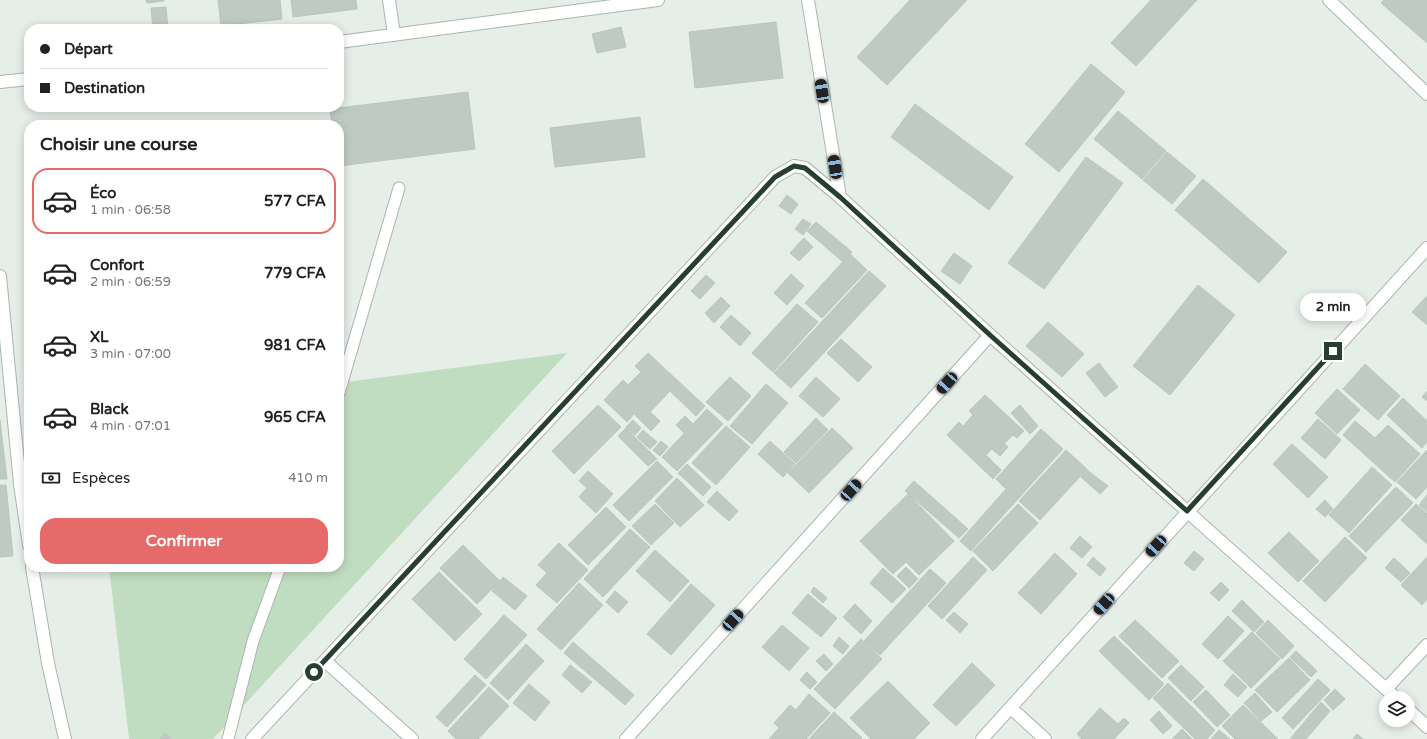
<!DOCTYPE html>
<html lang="fr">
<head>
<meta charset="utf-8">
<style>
	:root { --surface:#fff; --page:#f2f2f2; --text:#222; --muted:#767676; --line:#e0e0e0; --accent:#e76a6a }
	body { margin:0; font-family:"Varela Round",sans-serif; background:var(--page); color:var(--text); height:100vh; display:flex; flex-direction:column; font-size:15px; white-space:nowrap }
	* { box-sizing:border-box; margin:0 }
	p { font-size:13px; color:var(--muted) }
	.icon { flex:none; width:22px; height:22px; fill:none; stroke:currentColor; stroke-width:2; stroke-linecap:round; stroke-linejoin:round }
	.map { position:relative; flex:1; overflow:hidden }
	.side { position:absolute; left:24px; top:120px; width:320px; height:452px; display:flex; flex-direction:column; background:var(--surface); border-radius:16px; box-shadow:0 2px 10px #0003 }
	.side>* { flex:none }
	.top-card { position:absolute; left:24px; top:24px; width:320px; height:88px; border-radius:16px; box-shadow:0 2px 10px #0003; display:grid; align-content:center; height:88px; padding:0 16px; background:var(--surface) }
	.fabs { position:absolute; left:1379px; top:691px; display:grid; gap:8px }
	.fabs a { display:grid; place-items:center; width:36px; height:36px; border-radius:50%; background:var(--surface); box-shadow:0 2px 10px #0003; font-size:20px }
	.end { position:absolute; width:18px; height:18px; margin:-9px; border:5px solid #263f32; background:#fff; box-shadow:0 0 0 2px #fff }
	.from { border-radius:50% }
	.bubble { position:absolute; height:28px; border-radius:14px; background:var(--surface); box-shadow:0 2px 10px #0003; font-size:13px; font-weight:800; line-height:28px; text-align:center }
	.car { position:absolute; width:12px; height:24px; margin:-12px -6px; border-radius:5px; box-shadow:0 0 3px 1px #0007; background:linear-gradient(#222 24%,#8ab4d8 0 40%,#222 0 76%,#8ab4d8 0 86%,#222 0) }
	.top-card b { display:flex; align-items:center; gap:14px; height:38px; font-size:15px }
	.top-card b+b { border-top:1px solid var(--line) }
	.top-card i { width:10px; height:10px; background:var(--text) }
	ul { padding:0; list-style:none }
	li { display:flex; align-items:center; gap:12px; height:66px; margin:0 8px 6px; padding:0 8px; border:2px solid transparent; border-radius:16px }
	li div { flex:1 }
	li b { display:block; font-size:15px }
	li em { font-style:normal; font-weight:800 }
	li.active { border-color:var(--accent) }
	li>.icon { width:36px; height:36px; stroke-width:1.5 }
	h2 { padding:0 16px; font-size:18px; line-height:48px }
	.pay { display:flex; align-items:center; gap:10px; height:44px; padding:0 16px; font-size:15px }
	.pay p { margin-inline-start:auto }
	.primary-button { display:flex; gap:8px; margin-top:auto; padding:8px 16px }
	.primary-button a { flex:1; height:46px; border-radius:16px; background:var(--accent); color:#fff; font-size:16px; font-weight:800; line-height:46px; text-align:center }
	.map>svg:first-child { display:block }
	.green { fill:#c1ddc1 }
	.building { fill:#becbc3; stroke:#b9c7bd }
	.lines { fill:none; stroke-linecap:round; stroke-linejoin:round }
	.lane-casing { stroke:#a9b6ae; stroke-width:13 }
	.street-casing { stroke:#a9b6ae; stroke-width:14 }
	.lane { stroke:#fff; stroke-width:11 }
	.street { stroke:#fff; stroke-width:12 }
	.route { stroke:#263f32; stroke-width:5 }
</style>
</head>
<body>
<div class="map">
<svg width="1427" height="739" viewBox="0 0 1427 739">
	<rect width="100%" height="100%" fill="#e6eee8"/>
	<path class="green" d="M567,353L213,739H129L109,567H339V383Z"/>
	<path class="building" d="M146,0H164V1L147,3Z
		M218,0H280L282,19L221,26Z
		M291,0H356L357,9L293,17Z
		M910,0H967L887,85L857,57Z
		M1151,0H1197L1136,66L1111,43Z
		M1384,0H1427V43L1381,3Z
		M166,7L168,29H153L151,8Z
		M776,22L783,78L695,88L689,32Z
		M621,27L626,47L597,53L592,34Z
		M1091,64L1125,92L1059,172L1025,144Z
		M468,92L475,149L339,166V125H332L330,109Z
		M915,104L1013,177L989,210L891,137Z
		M1118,111L1166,151L1142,179L1094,139Z
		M640,117L645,157L555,167L550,128Z
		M1167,152L1196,176L1172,204L1143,180Z
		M1086,157L1123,183L1044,289L1008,263Z
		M1203,179L1287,252L1259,283L1175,210Z
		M787,195L798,204L791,214L779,206Z
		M803,219L811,224L803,235L795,229Z
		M816,222L852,252L843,262L807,231Z
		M804,238L813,247L799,261L790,253Z
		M954,253L972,266L960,284L941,271Z
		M850,254L867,270L822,318L805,303Z
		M869,271L886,286L791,388L774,373Z
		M791,274L804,286L787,305L774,293Z
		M706,275L715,283L700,299L691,291Z
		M1198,285L1235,315L1170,395L1133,366Z
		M1427,296V325L1412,312Z
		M721,297L730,306L714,323L705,313Z
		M797,304L818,322L773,372L752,353Z
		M731,315L751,333L740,346L720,327Z
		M1048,322L1084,354L1062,377L1026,346Z
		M841,339L872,367L858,382L827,353Z
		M648,353L705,406L696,416L670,391L650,412L660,421L651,431L634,414L627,422L604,400L623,380L628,385L641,372L635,366Z
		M1099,363L1118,387L1105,397L1086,373Z
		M1365,364L1400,396L1378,420L1343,389Z
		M730,377L751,396L728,421L706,402Z
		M816,377L840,399L823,417L799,396Z
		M766,384L788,403L752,444L730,426Z
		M1337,389L1360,410L1337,434L1315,413Z
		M1427,391V401L1422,397Z
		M985,395L1024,431L1017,438L1013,435L1004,444L1008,447L1000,456L992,449L986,455L1001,470L993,479L947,435L959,422L963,426L973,415L969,411Z
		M1403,398L1427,421V442L1422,448L1387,415Z
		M598,405L621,427L574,474L552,451Z
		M1020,405L1038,426L1030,434L1011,413Z
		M707,409L723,424L677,471L662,457Z
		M685,416L693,424L684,433L676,425Z
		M816,418L828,430L796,463L784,452Z
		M1318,419L1341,440L1325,459L1301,438Z
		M0,420L7,479H0Z
		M633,420L641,428L635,435L626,427Z
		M1355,421L1375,438L1388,425L1420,454L1395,482L1343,435Z
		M726,426L750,447L716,485L692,463Z
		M626,428L657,459L648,466L618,436Z
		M832,428L853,448L809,493L788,473Z
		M1041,429L1063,449L971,551L960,541L1006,489L996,479Z
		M643,430L657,442L650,449L637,437Z
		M661,441L668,447L660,456L653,450Z
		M770,441L795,464L783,477L758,454Z
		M1292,444L1328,477L1308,498L1273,464Z
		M1066,450L1087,469L1040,520L1019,501Z
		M1427,450V487L1416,499L1397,482Z
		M657,461L673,477L629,521L613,505Z
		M687,464L711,487L703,496L678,473Z
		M1372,467L1392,485L1349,533L1329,515Z
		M1087,470L1108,486L1100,494L1081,477Z
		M588,471L613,494L596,513L579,497L587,488L579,481Z
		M677,478L704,505L680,527L655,501Z
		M914,481L968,529L959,538L905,491Z
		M0,485H6L13,556L0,557Z
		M1396,487L1413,503L1366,552L1349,536Z
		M717,491L738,511L729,521L707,502Z
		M908,494L954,541L919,575L906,562L893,574L860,541Z
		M1427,495V512L1419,505Z
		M1325,500L1333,509L1325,517L1316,509Z
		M655,504L674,523L651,545L632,526Z
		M1018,504L1038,523L993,571L973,551Z
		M1416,504L1427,514V544L1401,520Z
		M606,507L626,527L588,565L568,545Z
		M630,529L650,547L603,597L584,579Z
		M1289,532L1319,561L1298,582L1268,553Z
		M1080,536L1092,547L1082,558L1070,548Z
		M1345,537L1367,558L1325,602L1303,581Z
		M559,543L588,570L557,603L536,585L547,573L538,565Z
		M463,545L500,581L477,604L440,568Z
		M655,550L689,581L670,602L636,571Z
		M1194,551L1204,559L1194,571L1184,563Z
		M1055,553L1077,574L1041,614L1018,593Z
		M973,557L987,570L942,619L928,606Z
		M1093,557L1106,569L1100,576L1087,565Z
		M1427,557V599L1422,605L1401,585Z
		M1394,558L1410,573L1401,582L1385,568Z
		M906,567L918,579L909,588L897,576Z
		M883,568L906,589L892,603L870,583Z
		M930,569L946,583L880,655L864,641Z
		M439,572L482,614L455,641L412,599Z
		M503,577L527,596L515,610L492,591Z
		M1221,582L1229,590L1219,601L1210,593Z
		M579,583L603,605L561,650L537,629Z
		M691,584L715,605L671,655L647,634Z
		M814,587L827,598L823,603L811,592Z
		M615,591L628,602L618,613L606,602Z
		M808,594L837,618L821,637L792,613Z
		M1242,600L1264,622L1254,632L1232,611Z
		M855,604L872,621L861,634L843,617Z
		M954,612L968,624L960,633L946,620Z
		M504,615L527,635L486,679L464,659Z
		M1228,616L1244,631L1218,659L1202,644Z
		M1135,620L1179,661L1162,678L1119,636Z
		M1268,620L1294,646L1282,659L1256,633Z
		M782,625L809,648L789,671L762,647Z
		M1252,632L1280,659L1251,688L1223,661Z
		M1114,636L1164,684L1149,700L1099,651Z
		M839,637L849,646L843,654L833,646Z
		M861,639L882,659L835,709L814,689Z
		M573,642L634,695L625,705L564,653Z
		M526,644L544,661L508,700L490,683Z
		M1296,651L1317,671L1311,677L1290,657Z
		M824,654L833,664L826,671L816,661Z
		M1289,658L1310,680L1277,712L1255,690Z
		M972,663L995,685L956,726L933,705Z
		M570,665L592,682L582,693L562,675Z
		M1181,665L1204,687L1191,701L1168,678Z
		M807,672L817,682L810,689L800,680Z
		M1233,674L1247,687L1238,697L1224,685Z
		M475,675L486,685L447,727L436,717Z
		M1318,679L1330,690L1293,729L1282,718Z
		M888,681L930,723L914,739H871L850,718Z
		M1168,683L1215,730L1207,739H1195L1153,698Z
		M529,684L550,702L535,721L513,703Z
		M489,687L509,706L478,739H456L448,731Z
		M1335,689L1345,699L1333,710L1324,700Z
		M1206,690L1230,715L1217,727L1193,702Z
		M1255,693L1272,712L1261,721L1244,703Z
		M809,694L830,713L806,739H769L779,728L774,723L790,705L796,710Z
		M1321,702L1330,711L1306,739H1290Z
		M1243,705L1278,739H1235L1222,726Z
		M1100,708L1118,724L1124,718L1129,723L1114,739H1082L1077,734Z
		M1159,711L1172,726L1163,734L1150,720Z
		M834,712L862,738L861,739H809Z
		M1182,729L1192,739H1172Z
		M1219,730L1230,739H1211Z
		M165,733L171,739H160Z
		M1357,734L1363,739H1353Z"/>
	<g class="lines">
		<g class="lane-casing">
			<path id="lane" d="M339,393L399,188
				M228,739L253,641L280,567"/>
		</g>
		<g class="street-casing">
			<path id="street" d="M389,0L394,35
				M808,0L840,197
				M1329,0L1427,94
				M339,42L658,0
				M0,82L29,79
				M0,276L20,484L29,545
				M32,567L48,663L65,739
				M325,661L412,739
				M1386,689L1427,645
				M1011,708L1045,739
				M1408,709L1427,727
				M252,739L775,177L794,166L805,168L840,197L990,335L1396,698
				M626,739L990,335
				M982,739L1427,248"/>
		</g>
		<use href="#lane" class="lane"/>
		<use href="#street" class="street"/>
	</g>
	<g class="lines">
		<path class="route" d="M314,672L775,177L794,166L805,168L840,197L990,335L1187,511L1333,351"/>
	</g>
</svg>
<div class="fabs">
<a><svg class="icon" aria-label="layers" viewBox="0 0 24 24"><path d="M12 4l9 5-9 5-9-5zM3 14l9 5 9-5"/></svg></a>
</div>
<i class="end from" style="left:314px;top:672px"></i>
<i class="end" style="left:1333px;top:351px"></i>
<div class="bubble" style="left:1300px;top:293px;width:66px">2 min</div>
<i class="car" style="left:822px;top:91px;rotate:351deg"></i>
<i class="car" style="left:835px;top:167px;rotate:351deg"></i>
<i class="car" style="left:947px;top:383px;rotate:222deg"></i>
<i class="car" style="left:851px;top:490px;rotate:42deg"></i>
<i class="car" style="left:1156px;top:546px;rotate:222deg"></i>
<i class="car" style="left:1104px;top:604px;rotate:222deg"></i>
<i class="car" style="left:733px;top:620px;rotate:42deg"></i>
<div class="top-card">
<b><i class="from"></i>Départ</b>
<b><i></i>Destination</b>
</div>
<section class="side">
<h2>Choisir une course</h2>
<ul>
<li class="active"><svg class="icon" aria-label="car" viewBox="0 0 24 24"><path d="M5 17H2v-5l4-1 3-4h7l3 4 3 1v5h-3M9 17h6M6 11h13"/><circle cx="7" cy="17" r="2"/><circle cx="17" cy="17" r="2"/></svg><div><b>Éco</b><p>1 min · 06:58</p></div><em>577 CFA</em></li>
<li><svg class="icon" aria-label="car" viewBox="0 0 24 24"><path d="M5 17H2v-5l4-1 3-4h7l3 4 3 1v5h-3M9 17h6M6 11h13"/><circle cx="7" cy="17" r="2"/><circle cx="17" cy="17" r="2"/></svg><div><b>Confort</b><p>2 min · 06:59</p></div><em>779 CFA</em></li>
<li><svg class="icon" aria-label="car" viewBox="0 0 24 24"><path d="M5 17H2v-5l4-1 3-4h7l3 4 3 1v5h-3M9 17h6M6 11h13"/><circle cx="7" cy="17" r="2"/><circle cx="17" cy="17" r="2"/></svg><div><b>XL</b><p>3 min · 07:00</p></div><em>981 CFA</em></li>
<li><svg class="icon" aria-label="car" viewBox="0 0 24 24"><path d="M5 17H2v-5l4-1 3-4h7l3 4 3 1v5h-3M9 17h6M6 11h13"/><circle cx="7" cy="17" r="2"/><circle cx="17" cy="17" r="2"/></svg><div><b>Black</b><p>4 min · 07:01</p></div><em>965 CFA</em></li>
</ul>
<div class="pay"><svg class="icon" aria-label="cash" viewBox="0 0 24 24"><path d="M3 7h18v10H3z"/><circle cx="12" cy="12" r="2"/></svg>Espèces<p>410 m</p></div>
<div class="primary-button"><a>Confirmer</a></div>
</section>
</div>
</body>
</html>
